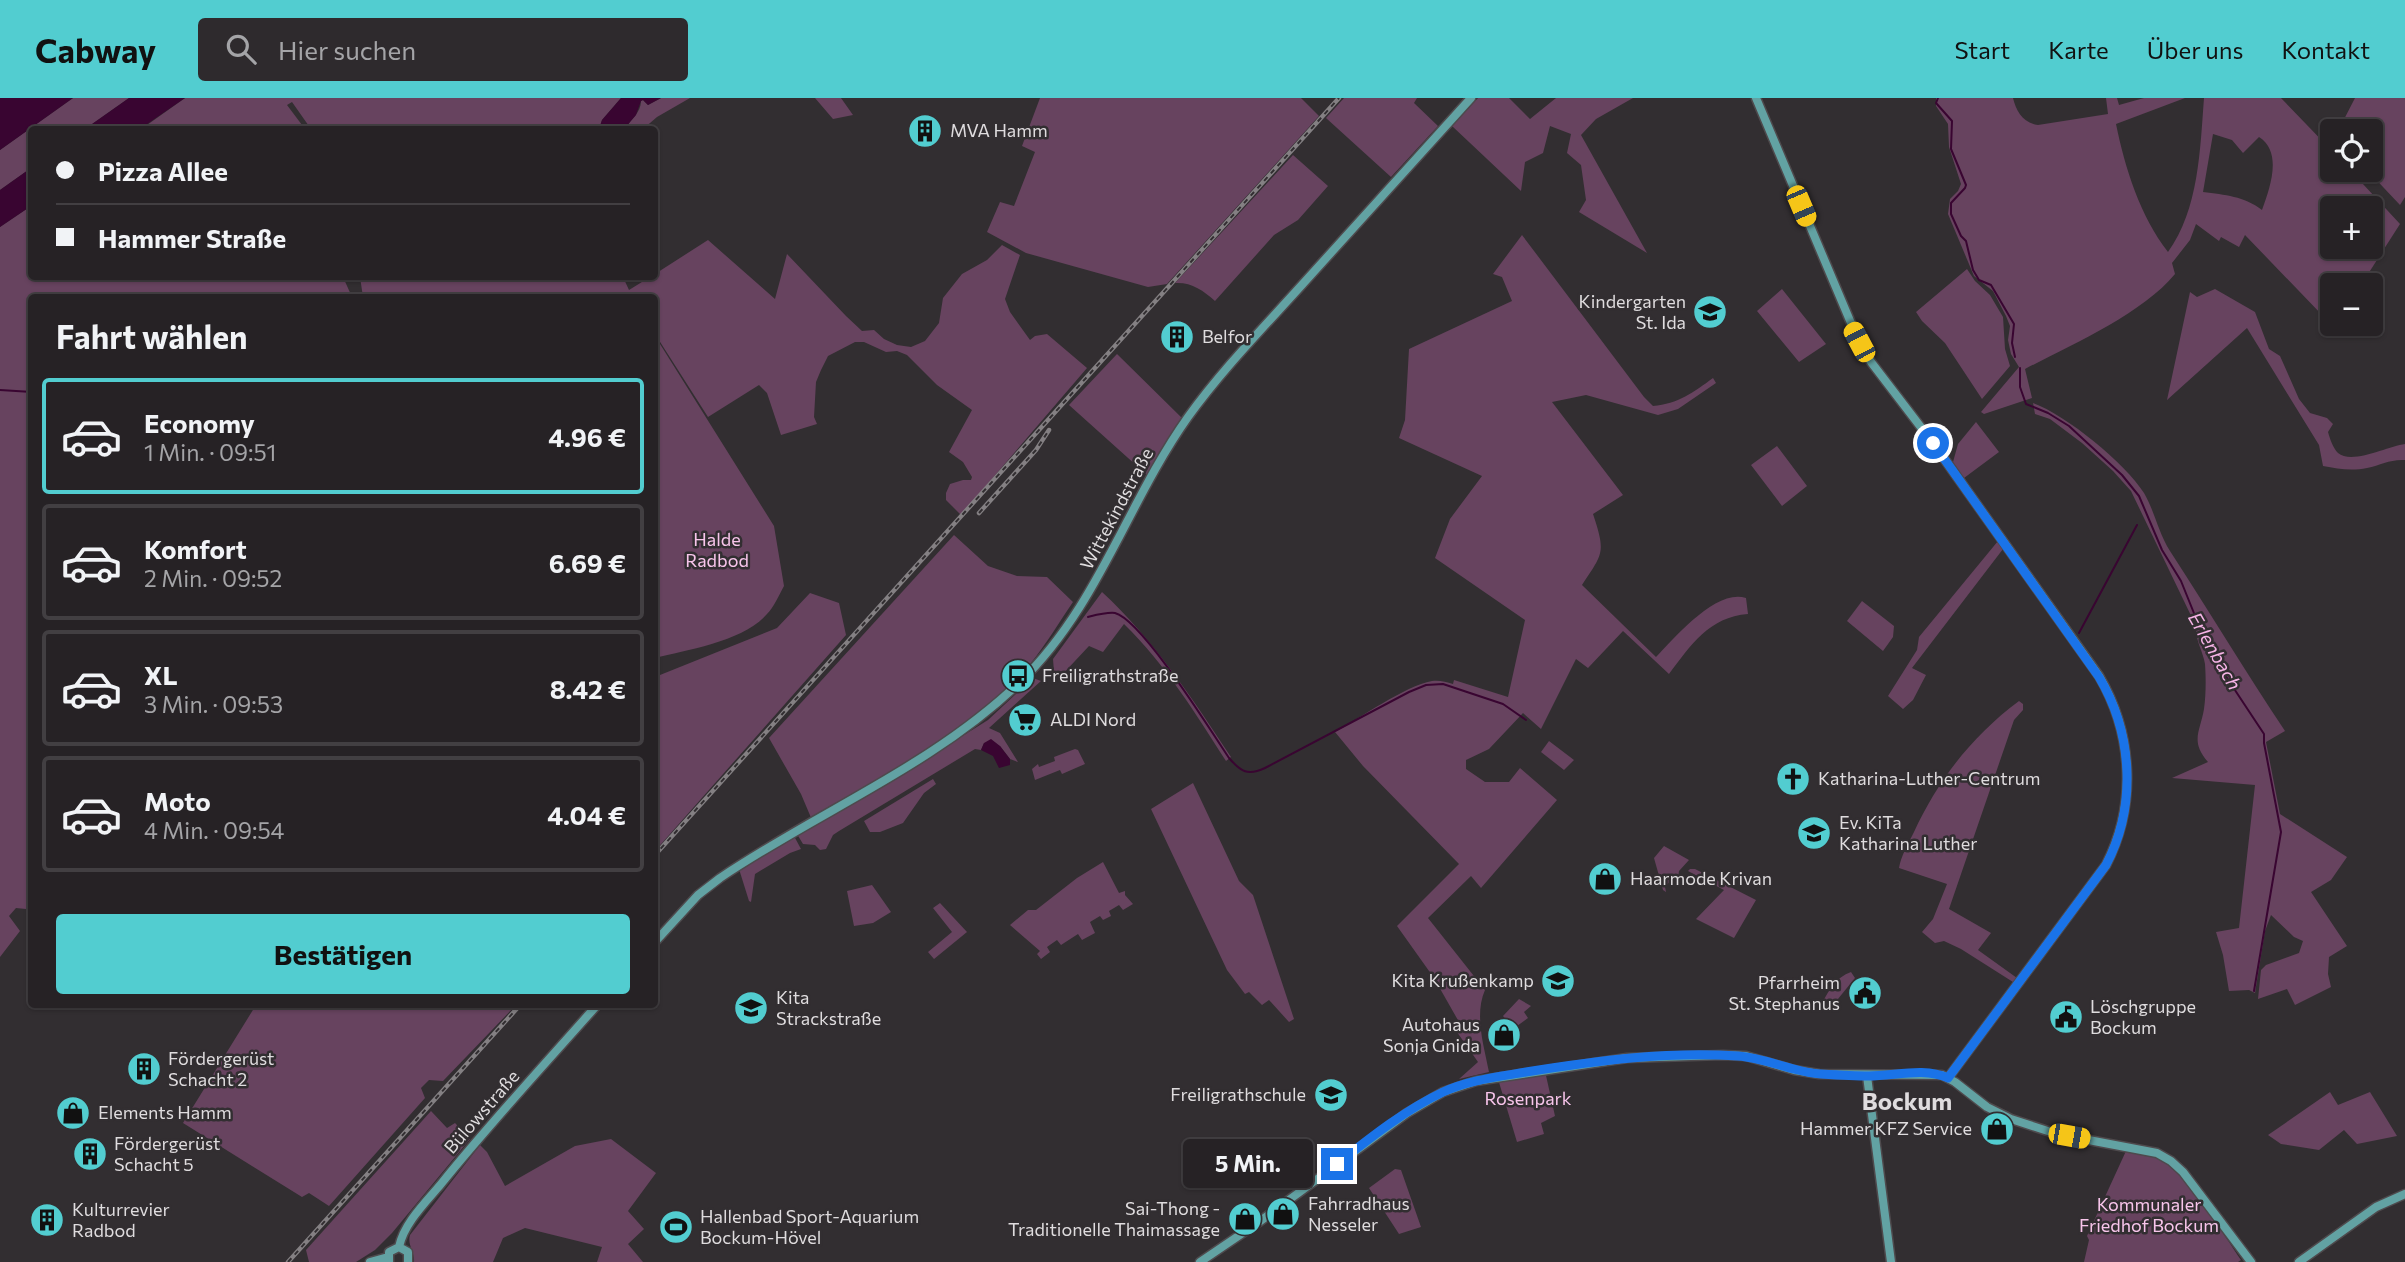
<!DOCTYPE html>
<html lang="de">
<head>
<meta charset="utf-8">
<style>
	:root { --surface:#262225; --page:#2e2a2d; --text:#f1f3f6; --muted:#a4a4a7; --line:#423f42; --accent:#52cdd0 }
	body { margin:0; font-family:Commissioner,sans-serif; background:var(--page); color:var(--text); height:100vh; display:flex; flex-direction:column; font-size:26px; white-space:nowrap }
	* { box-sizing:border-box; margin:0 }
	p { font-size:23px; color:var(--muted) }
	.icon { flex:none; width:38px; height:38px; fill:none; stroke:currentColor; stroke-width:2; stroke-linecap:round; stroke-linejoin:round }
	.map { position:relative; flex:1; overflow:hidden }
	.drawer { position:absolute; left:28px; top:196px; width:630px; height:714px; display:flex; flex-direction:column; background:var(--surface); border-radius:7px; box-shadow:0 2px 5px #0004,0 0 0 2px var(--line) }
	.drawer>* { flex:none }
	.top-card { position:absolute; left:28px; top:28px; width:630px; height:154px; border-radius:7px; box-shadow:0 2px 5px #0004,0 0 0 2px var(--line); display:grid; align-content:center; height:154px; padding:0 28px; background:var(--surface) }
	.buttons { position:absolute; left:2320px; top:21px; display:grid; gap:14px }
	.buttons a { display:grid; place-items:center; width:63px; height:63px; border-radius:7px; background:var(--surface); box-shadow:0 2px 5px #0004,0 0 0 2px var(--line); font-size:35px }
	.end { position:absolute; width:32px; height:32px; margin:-16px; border:9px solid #1a73e8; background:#fff; box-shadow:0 0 0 4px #fff }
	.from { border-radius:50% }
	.bubble { position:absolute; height:49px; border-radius:7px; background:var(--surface); box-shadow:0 2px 5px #0004,0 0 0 2px var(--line); font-size:23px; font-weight:700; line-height:49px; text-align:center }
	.car { position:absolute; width:21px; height:42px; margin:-21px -10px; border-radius:9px; box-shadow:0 0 5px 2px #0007; background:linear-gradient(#f5c518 24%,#345 0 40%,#f5c518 0 76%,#345 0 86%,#f5c518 0) }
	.top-card b { display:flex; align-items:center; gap:24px; height:66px; font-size:26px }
	.top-card b+b { border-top:2px solid var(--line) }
	.top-card i { width:18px; height:18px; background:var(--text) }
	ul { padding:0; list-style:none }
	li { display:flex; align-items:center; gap:21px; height:116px; margin:0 14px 10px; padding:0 14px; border:4px solid var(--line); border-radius:7px }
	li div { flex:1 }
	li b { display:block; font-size:26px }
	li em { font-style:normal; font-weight:700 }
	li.selected { border-color:var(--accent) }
	li>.icon { width:63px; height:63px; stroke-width:1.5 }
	h2 { padding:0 28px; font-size:32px; line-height:84px }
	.action { display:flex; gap:14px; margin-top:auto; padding:14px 28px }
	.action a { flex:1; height:80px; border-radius:7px; background:var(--accent); color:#111; font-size:28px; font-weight:700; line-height:80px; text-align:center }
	header { display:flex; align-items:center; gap:42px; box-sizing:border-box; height:98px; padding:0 35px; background:var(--accent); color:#111 }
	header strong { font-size:33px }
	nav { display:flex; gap:38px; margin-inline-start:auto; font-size:24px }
	.search { width:490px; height:63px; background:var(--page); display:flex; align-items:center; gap:18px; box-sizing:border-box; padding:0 24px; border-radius:7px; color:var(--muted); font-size:26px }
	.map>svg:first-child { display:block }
	.green { fill:#67435f; fill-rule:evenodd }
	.water { fill:#390531 }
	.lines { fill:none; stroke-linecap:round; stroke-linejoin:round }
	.stream { stroke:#390531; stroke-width:2 }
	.secondary-casing { stroke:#4e4a4d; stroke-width:11 }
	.secondary { stroke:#62a2a3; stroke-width:8 }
	.rail-casing { stroke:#848083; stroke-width:4.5 }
	.rail { stroke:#322e31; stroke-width:2; stroke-dasharray:5; stroke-linecap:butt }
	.route { stroke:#1a73e8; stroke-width:9 }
	.labels { text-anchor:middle; stroke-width:5; stroke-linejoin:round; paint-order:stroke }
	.poi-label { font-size:18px; fill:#dfdcde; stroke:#322e31; text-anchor:start }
	.street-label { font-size:18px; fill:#dfdcde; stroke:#322e31 }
	.park-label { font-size:18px; fill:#f8c5eb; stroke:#322e31 }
	.water-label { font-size:19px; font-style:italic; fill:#f7b4e7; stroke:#322e31 }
	.district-label { font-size:24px; font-weight:bold; fill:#dfdcde; stroke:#322e31 }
</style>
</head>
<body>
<header>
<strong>Cabway</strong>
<div class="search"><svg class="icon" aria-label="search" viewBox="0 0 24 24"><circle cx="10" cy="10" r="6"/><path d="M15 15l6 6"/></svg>Hier suchen</div>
<nav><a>Start</a><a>Karte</a><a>Über uns</a><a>Kontakt</a></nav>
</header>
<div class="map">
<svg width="2405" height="1164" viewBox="0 0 2405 1164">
	<rect width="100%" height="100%" fill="#322e31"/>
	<path class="green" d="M73,0H129L85,31L32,32L31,70L0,92V52Z
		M185,0H621L602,22L599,31H311L292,4L287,7L305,31L140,32Z
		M661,0H690L657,19L643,31L624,32C630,22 641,15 641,3L643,2L648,7Z
		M815,0H841L853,17L833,21Z
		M1040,0H1301L1319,18L1167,186L1148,189L1026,155L987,134L1000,104L1014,108L1035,54L1022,48Z
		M1344,0H1417L1414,5L1438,28L1391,79L1326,20Z
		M1478,0H1509L1530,21L1556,0H1633L1596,21L1581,37L1647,155L1579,114L1586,102L1581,67L1567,55L1571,36L1550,28L1543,55L1525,64L1521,93L1452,28Z
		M1936,0H2013C2016,13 2023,25 2038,27L2108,16L2106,0H2117L2119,7L2144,0H2185L2116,26C2125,70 2140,118 2168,154C2199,111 2200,52 2204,0H2281L2333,54V72H2350L2400,126L2361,187H2333V201L2323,218L2245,137L2239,149L2221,139L2219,143L2196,126L2190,142L2172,165L2175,176C2142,216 2071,247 2025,271L2032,300L1984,316L1981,314L2019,269L2011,256L2008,242L2010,228L2006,218L1993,193L1974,178L1948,116L1950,101L1958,93L1961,86L1949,49L1948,26L1936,8ZM2213,36L2232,42L2243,55L2259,39C2283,54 2270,90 2262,112C2244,98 2225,97 2203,94ZM2333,110H2371V149H2333Z
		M2355,0H2405V99L2400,107L2367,72H2371V33H2338Z
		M1293,57L1328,88L1298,122L1274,137L1215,203C1203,192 1191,184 1175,185Z
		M31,108L32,178L343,179L352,199L32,200L31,809L26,811L16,810L9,818L20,833L0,859V129Z
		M1522,137L1644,299L1653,308C1678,306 1694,294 1713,280L1716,285L1678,311L1658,317L1586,297L1552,304L1623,397L1593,416C1606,455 1603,455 1582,487L1656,559C1675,539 1717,490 1746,500L1748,516C1709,519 1691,547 1669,576L1623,533L1588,570L1576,561L1541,631L1523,615L1489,651L1466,662V671L1485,684H1509L1520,670L1557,702L1481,790L1471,778L1428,820L1485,892C1474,917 1484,948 1489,974L1459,981L1478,964L1452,927L1459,924L1434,880L1397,828L1459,766L1363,668L1335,634C1360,620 1405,588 1432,583C1440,582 1446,584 1453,586L1454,582L1508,599L1525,522L1435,460L1450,421L1482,378L1399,340L1405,322L1409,251L1512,203L1502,179L1493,176Z
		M708,142L775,201L787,156L846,218L862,233L874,232L884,241L897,247L911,249L925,243L939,225L943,200L962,176L987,162L1002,147L1020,157L1005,201L1010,214L1030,242L1035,238L1047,236L1087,270L961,417L946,402V395L950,386L963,382H971L972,379L963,364L949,354L972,312L937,287L907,257L897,253L886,254L864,244H855L828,258L821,272L816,284L814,319L817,326L781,337L767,295L759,287L708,319L655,236L654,200L363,199L360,179H623L629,192L650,179L654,178L655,176Z
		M1967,171L1975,183L1990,197L2003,219L2005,251L2010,268L1982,301L1945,245L1922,223L1916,214Z
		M1782,191L1826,246L1799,264L1757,213Z
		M2215,191L2255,214L2269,251L2280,258L2299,301L2310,315L2327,320L2333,326L2328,334C2330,341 2333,350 2338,355C2352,367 2388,348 2405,346V362C2390,361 2381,367 2367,370C2352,373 2338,371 2323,368L2319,347L2247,230L2167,302L2190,194L2197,199Z
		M655,238L774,428L784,488C779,497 774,509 767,516C744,543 687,552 655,560Z
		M1117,256L1184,322L1147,377L1069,307Z
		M2033,305C2066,317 2125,365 2144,395C2155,414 2158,434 2170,453C2209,513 2245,573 2285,633L2266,644L2280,716L2347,759L2331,782L2311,794L2347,848L2329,859L2328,876L2331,889L2295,907L2287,891L2258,901L2261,872L2266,867L2299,855L2303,843L2294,839L2271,817L2265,833L2255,895L2249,892L2229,893L2223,857L2216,834L2239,830L2255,687L2172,680L2208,664C2190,643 2200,634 2204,611C2206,597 2206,580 2205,566C2203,553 2195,542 2196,528L2131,393L2113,373L2082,345L2050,321L2035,316Z
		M1976,324L1999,354L1964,380L1953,364L1958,346Z
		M1777,348L1807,388L1782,408L1751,367Z
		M954,437L988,468L1017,478L1047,479L1073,504C1059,524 1046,547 1030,566C972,635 887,677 812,722L801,696L769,640Z
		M1998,443L2003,451L1912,570L1926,577L1913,602L1903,611L1888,598L1917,552L1919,539Z
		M1102,494C1154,542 1192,600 1231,659L1226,663C1195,615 1166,567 1124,526L1103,554L1089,548L1060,579L1054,574L1053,561Z
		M810,495L839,505L846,537L655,753V579L777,530Z
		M1862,503L1894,528L1893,539L1883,553L1847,523Z
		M1033,580L1041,583L989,630L1000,635L1018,664L1010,661L1000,648L984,645L981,652L975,651L839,733L833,737L826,751L820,752L815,747L803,746L797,736L897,679L988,622Z
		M2019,603L2023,606V612L2014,622L1949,811L1991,835L1978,852L2017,880L2013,884L1961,851L1944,843L1935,845L1922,834L1933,821L1947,786L1899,770C1901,758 1908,746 1914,734C1938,682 1972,638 2019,603Z
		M1549,643L1574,662L1564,672L1541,654Z
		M1075,651L1078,652L1085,666L1062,676L1060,672L1035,682L1032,671L1038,666L1039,669L1055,663L1054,659Z
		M933,681L936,686L924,695L903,725L880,734H870L864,723Z
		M1193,685L1239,783L1253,797L1294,921L1289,924L1269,902L1262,907L1249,894L1245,896L1227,872L1151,711Z
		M794,738L801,751L790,755L755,776L751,804L749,803L739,771Z
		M1664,748L1689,762L1679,773L1678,780L1676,777L1665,789L1666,794L1663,792L1654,760Z
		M1103,764L1119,795L1125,793V797L1133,806L1123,812L1119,807L1109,813L1111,818L1103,822L1100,818L1090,824L1095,835L1082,842L1078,836L1061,847L1057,842L1047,849L1050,854L1041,861L1037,856L1040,853L1010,827L1028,812H1036L1077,780Z
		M1690,771H1695L1756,802L1734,840L1696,821L1724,792L1688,773Z
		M872,787L891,814L873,825L854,828L847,793Z
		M940,805L967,834L934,861L928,854L952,834L933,810Z
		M1851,874L1855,880L1829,912L1822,905C1829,892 1836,879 1851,874Z
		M1519,901L1531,908L1524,914L1528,920L1513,931L1503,918Z
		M256,907V906L516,907L443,983L429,982L421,990L425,1000L329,1108L309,1095L302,1099L183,1025Z
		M1545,973L1555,1018L1541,1025L1544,1036L1517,1044L1498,981Z
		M2330,994L2338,1007L2370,994L2397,1038L2357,1046L2344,1032L2319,1052L2281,1046L2268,1037Z
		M431,1013L447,1030L455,1025L470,1041L392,1135L375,1152L356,1164H309L306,1152Z
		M611,1041L656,1075L628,1113L644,1131L628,1146L643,1164H597L602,1149L525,1130L503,1140L493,1164H414C415,1154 407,1147 410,1137L480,1047L487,1054L505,1088L575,1048Z
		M2126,1053C2140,1056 2155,1057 2167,1066C2189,1082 2225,1138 2241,1162L2238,1164H2084L2089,1142L2087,1138Z
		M1395,1071L1401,1072L1421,1129L1399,1136L1369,1090Z"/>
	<path class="water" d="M0,0H73L0,52Z
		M129,0H185L140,31H85Z
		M621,0H661L648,7L643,2L641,3L636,17L624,31H599L602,22Z
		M31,70V108L0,129V92Z
		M991,641L1000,648L1010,661V667L999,670L993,658L981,652L984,645Z"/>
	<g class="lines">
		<path class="stream" d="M1938,0L1936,5L1952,23L1951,51L1966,87L1965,90L1951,105V116L1961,138L1966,143L1973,172L1979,182L1991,187L2014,226L2012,245L2015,259
			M2020,270V289L2026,306L2048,315L2069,328L2122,377L2139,398L2162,452L2181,483L2204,540L2221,571L2264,636V645L2281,734L2254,893
			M0,292L32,294
			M1088,519C1096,517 1107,514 1115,515C1142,522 1211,633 1229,660C1241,674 1248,678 1265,670L1409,594L1426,587L1443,586L1503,606L1526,622
			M2079,535L2137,427"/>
		<g class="secondary-casing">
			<path id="secondary" d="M1756,0L1859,244L1871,264L1933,345L2099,578C2133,636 2137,707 2106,767L1948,980
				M654,845L698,797L720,780C819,713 933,668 1020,584C1098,509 1127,405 1188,319C1222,272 1262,231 1300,189C1357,126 1414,63 1471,0
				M1867,978L1891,1164
				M399,1149C404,1125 426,1104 441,1086C491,1024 545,966 598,906
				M399,1149L408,1154V1164
				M370,1164L388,1159
				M389,1164V1154L399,1149
				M1200,1164L1259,1124L1407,1015L1443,994L1476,983L1627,960L1723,957L1746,958L1794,972L1819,976L1942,977L1955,984L1987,1009L2011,1021L2057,1036L2157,1055L2171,1063L2183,1074L2251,1164
				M2299,1164L2376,1109L2405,1096"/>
		</g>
		<use href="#secondary" class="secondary"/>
		<g class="rail-casing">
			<path id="rail" d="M979,415L1036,352L1049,332
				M654,758L1339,0
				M288,1164L521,906"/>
		</g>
		<use href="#rail" class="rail"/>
	</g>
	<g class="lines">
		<path class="route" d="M1337,1066C1370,1040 1405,1012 1443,994C1469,982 1497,979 1526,974C1595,963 1667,953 1738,958C1767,960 1792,974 1821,976C1837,977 1853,978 1869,978C1895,978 1924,969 1948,980L2106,767C2137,708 2133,636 2099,579L1933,345"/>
	</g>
	<defs>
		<g id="building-disc" transform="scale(1.75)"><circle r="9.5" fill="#52cdd0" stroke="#322e31"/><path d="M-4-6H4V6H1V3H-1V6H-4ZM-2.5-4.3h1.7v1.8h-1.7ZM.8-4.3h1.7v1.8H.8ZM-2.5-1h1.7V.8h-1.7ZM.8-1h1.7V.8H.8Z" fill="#111"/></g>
		<g id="school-disc" transform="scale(1.75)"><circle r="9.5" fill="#52cdd0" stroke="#322e31"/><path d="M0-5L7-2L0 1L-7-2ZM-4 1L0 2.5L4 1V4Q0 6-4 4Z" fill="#111"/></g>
		<g id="bus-disc" transform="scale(1.75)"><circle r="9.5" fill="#52cdd0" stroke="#322e31"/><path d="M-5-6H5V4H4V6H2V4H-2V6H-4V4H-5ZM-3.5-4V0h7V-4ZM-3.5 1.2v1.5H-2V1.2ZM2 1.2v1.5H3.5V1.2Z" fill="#111"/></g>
		<g id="supermarket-disc" transform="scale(1.75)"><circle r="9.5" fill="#52cdd0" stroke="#322e31"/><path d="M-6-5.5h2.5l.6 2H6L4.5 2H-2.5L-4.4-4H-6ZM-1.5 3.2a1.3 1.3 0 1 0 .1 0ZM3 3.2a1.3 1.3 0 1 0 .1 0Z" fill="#111"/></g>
		<g id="church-disc" transform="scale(1.75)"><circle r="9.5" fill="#52cdd0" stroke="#322e31"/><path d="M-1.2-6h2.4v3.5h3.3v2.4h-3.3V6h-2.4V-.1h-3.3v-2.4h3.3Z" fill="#111"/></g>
		<g id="shop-disc" transform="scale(1.75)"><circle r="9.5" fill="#52cdd0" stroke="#322e31"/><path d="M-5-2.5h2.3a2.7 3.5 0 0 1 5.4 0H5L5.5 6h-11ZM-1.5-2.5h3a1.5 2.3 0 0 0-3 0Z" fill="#111"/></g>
		<g id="civic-disc" transform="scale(1.75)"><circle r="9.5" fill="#52cdd0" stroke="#322e31"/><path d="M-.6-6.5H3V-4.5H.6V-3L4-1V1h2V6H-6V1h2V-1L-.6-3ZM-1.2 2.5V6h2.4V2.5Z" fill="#111"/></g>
		<g id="stadium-disc" transform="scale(1.75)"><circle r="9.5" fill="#52cdd0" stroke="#322e31"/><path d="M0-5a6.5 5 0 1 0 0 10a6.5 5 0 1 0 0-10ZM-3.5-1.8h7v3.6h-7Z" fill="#111"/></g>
	</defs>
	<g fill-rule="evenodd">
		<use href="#building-disc" x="925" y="33"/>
		<use href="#school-disc" x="1710" y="214"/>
		<use href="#building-disc" x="1177" y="239"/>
		<use href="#bus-disc" x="1018" y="578"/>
		<use href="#supermarket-disc" x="1025" y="622"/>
		<use href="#church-disc" x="1793" y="681"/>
		<use href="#school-disc" x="1814" y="735"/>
		<use href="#shop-disc" x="1605" y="781"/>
		<use href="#school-disc" x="1558" y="883"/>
		<use href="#civic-disc" x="1865" y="895"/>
		<use href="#school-disc" x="751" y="910"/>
		<use href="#civic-disc" x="2066" y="919"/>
		<use href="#shop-disc" x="1504" y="937"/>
		<use href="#building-disc" x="144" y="971"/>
		<use href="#school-disc" x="1331" y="997"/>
		<use href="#shop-disc" x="73" y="1015"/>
		<use href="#shop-disc" x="1997" y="1031"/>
		<use href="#building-disc" x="90" y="1056"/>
		<use href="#shop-disc" x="1283" y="1116"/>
		<use href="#shop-disc" x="1245" y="1121"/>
		<use href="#building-disc" x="47" y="1122"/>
		<use href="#stadium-disc" x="676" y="1129"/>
	</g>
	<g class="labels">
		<g class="poi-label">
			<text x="950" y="39">MVA Hamm</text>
			<text x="1686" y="210" text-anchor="end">Kindergarten<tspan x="1686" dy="21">St. Ida</tspan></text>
			<text x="1202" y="245">Belfor</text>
			<text x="1042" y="584">Freiligrathstraße</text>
			<text x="1050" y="628">ALDI Nord</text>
			<text x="1818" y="687">Katharina-Luther-Centrum</text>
			<text x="1839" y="731">Ev. KiTa<tspan x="1839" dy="21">Katharina Luther</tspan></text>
			<text x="1630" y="787">Haarmode Krivan</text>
			<text x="1534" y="889" text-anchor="end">Kita Krußenkamp</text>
			<text x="1840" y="891" text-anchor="end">Pfarrheim<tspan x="1840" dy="21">St. Stephanus</tspan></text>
			<text x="776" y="906">Kita<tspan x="776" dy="21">Strackstraße</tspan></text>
			<text x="2090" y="915">Löschgruppe<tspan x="2090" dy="21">Bockum</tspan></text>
			<text x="1480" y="933" text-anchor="end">Autohaus<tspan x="1480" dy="21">Sonja Gnida</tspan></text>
			<text x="168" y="967">Fördergerüst<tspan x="168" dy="21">Schacht 2</tspan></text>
			<text x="1306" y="1003" text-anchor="end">Freiligrathschule</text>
			<text x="98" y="1021">Elements Hamm</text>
			<text x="1972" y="1037" text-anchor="end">Hammer KFZ Service</text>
			<text x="114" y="1052">Fördergerüst<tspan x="114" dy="21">Schacht 5</tspan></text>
			<text x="1308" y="1112">Fahrradhaus<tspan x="1308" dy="21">Nesseler</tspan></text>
			<text x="1220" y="1117" text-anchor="end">Sai-Thong -<tspan x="1220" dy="21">Traditionelle Thaimassage</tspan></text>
			<text x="72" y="1118">Kulturrevier<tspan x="72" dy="21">Radbod</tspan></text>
			<text x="700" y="1125">Hallenbad Sport-Aquarium<tspan x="700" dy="21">Bockum-Hövel</tspan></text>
		</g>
		<g class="street-label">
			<text transform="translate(1117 411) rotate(-62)" y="6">Wittekindstraße</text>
			<text transform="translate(482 1014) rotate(-49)" y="6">Bülowstraße</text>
		</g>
		<g class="park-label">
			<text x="717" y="448">Halde<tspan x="717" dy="21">Radbod</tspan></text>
			<text x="1528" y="1007">Rosenpark</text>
			<text x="2149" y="1113">Kommunaler<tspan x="2149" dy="21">Friedhof Bockum</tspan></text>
		</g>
		<g class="water-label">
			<text transform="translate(2215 553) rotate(60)" y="7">Erlenbach</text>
		</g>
		<g class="district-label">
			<text x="1907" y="1012">Bockum</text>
		</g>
	</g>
</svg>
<div class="buttons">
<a><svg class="icon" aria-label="locate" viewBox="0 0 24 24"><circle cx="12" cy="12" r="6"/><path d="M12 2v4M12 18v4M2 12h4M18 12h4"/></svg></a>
<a>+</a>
<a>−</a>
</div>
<i class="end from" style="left:1933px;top:345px"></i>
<i class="end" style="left:1337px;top:1066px"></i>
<div class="bubble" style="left:1183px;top:1041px;width:130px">5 Min.</div>
<i class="car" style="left:1801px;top:108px;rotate:157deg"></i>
<i class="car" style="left:1859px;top:244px;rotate:332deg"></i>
<i class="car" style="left:2069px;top:1038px;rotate:100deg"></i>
<div class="top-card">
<b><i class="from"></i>Pizza Allee</b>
<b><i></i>Hammer Straße</b>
</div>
<section class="drawer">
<h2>Fahrt wählen</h2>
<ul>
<li class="selected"><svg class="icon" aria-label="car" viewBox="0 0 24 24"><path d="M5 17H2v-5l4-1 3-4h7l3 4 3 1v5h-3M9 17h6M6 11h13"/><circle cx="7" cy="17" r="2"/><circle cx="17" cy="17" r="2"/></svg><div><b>Economy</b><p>1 Min. · 09:51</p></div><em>4.96 €</em></li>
<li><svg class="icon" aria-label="car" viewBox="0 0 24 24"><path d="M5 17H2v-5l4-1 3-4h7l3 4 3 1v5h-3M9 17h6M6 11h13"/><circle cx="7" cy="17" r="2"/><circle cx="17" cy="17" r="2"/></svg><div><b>Komfort</b><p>2 Min. · 09:52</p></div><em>6.69 €</em></li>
<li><svg class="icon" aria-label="car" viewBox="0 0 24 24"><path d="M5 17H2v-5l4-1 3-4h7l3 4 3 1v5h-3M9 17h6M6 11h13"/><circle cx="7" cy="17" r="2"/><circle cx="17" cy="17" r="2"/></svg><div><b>XL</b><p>3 Min. · 09:53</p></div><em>8.42 €</em></li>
<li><svg class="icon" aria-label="car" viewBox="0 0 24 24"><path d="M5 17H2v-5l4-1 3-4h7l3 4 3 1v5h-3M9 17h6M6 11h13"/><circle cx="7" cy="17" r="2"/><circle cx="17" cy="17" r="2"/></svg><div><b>Moto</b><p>4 Min. · 09:54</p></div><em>4.04 €</em></li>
</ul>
<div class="action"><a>Bestätigen</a></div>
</section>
</div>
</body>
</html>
